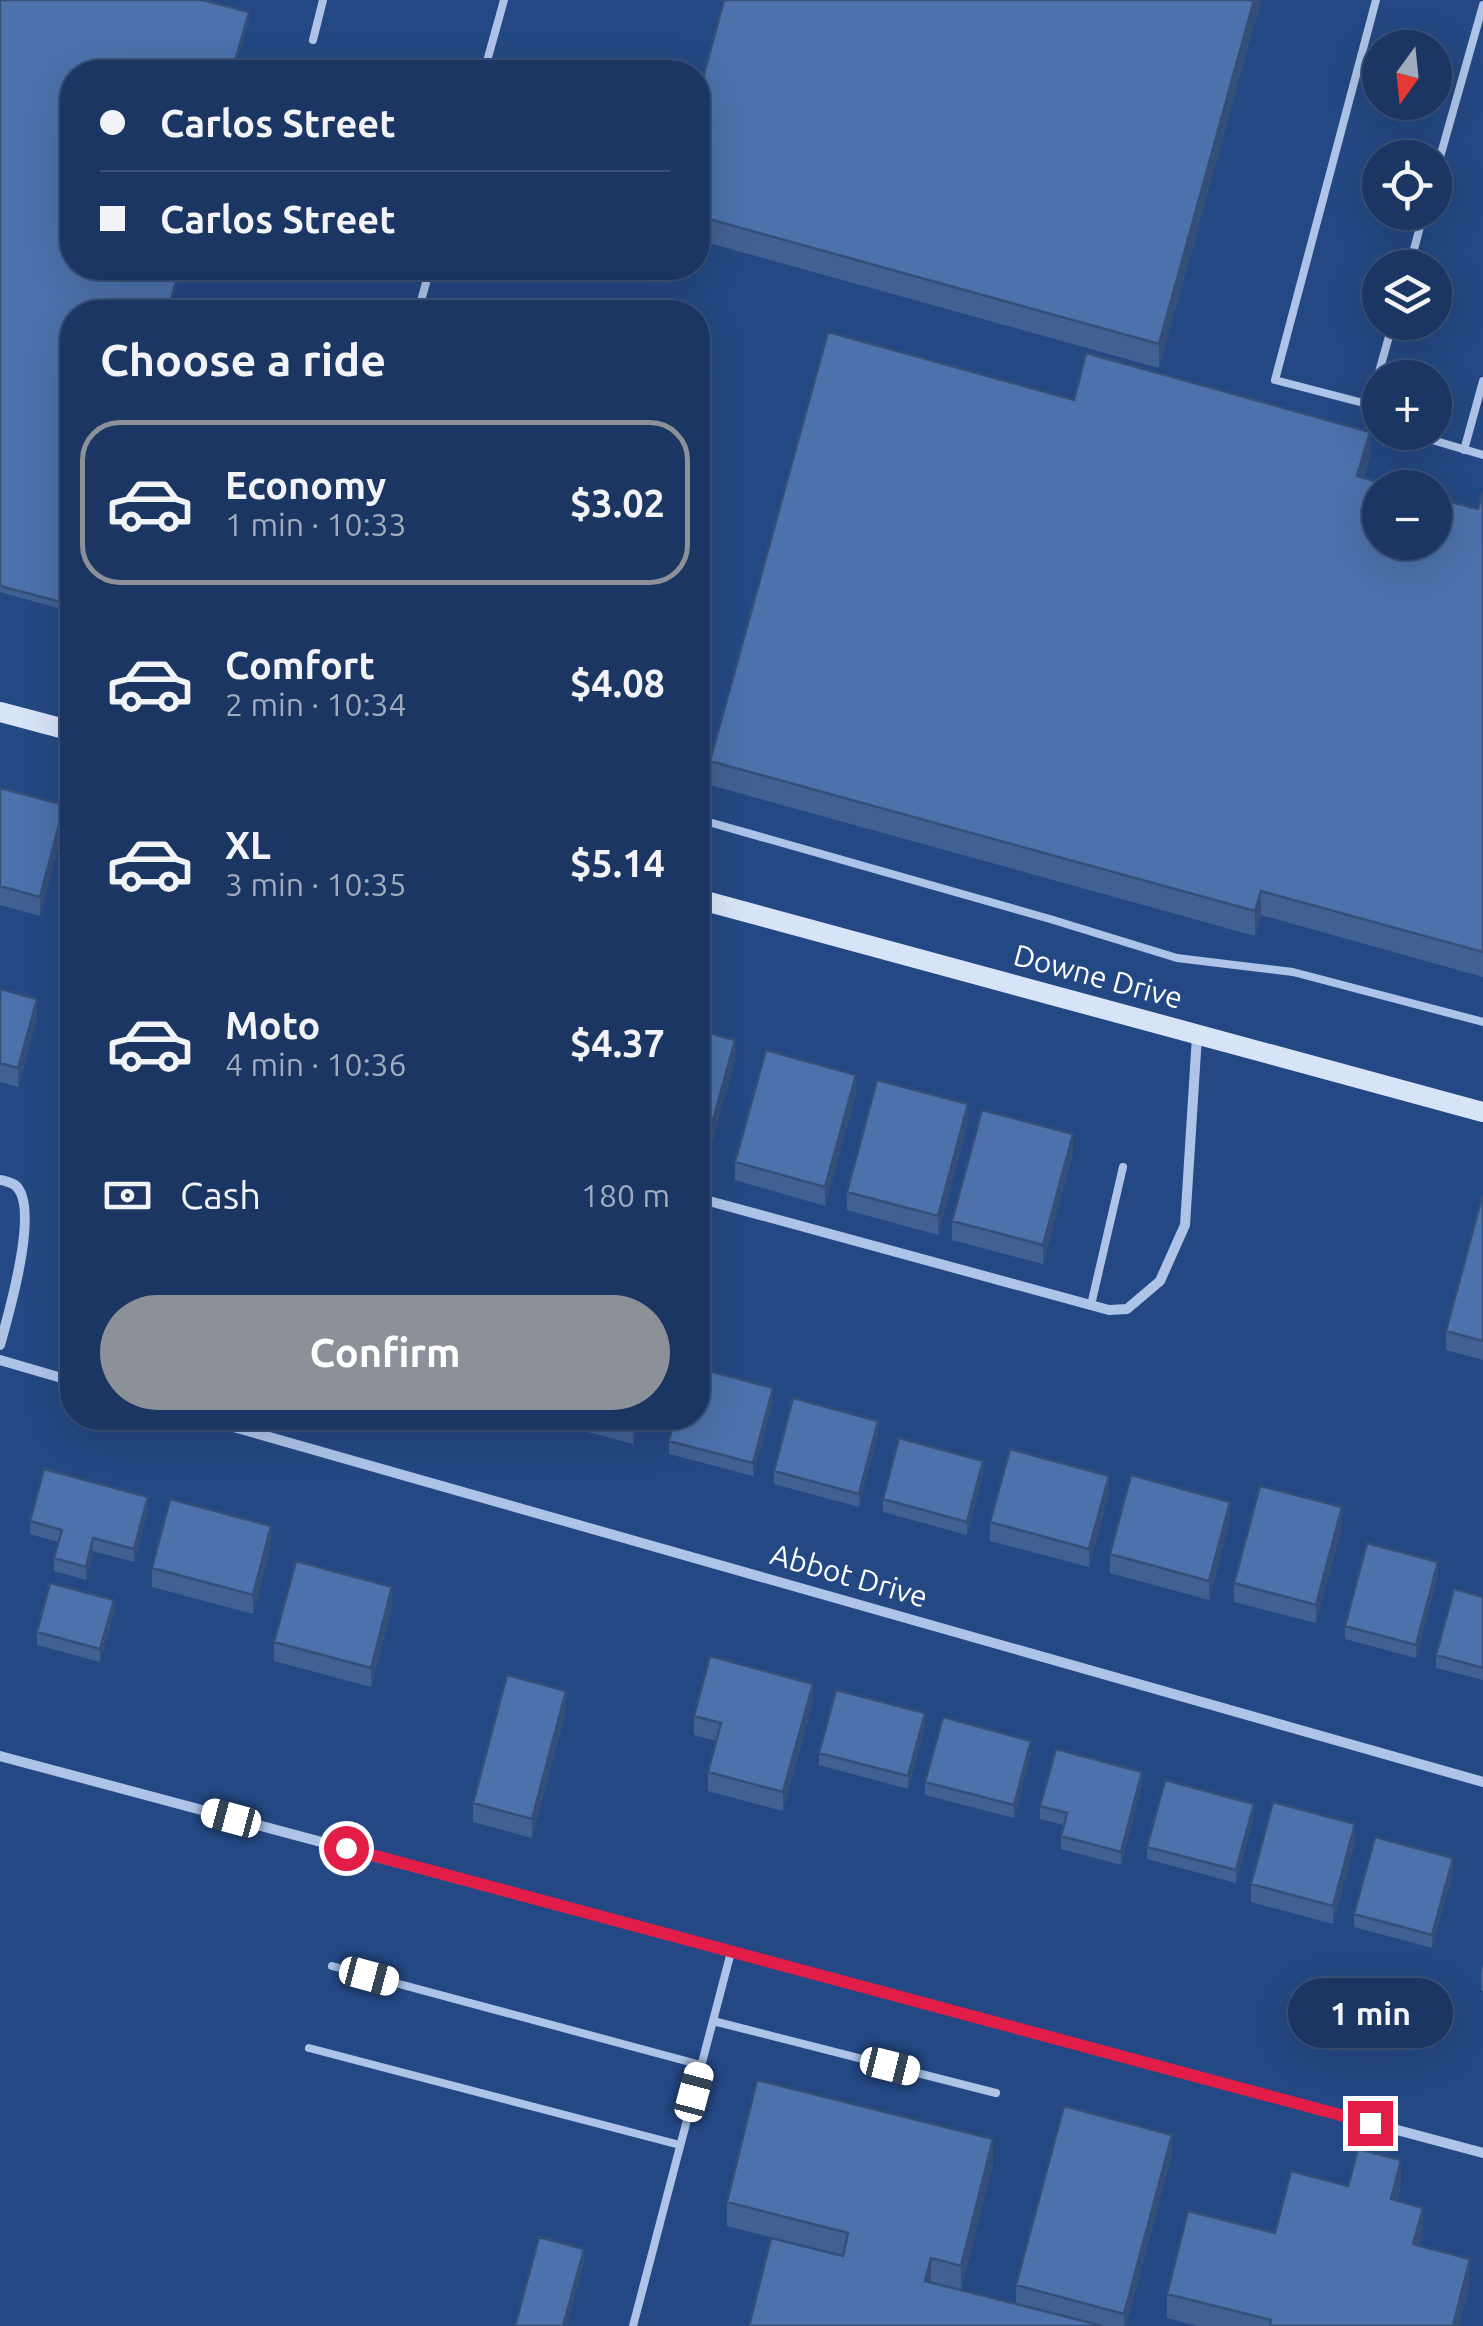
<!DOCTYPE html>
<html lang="en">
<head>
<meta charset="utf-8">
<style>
	:root { --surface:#1b3662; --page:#28416b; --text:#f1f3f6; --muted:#a0abbe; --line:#395077; --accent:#8c9099 }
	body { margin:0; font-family:Ubuntu,sans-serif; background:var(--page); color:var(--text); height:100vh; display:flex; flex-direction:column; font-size:38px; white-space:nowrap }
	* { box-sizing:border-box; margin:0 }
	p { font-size:32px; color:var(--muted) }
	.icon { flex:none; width:55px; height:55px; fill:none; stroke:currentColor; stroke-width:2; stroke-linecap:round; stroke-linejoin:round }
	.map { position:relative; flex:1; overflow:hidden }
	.details { position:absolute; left:60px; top:300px; width:650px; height:1130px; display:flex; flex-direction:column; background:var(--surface); border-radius:40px; box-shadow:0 10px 40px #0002,0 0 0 2px var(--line) }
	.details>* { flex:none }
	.banner { position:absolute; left:60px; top:60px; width:650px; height:220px; border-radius:40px; box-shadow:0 10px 40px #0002,0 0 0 2px var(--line); display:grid; align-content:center; height:220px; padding:0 40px; background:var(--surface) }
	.needle { width:65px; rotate:195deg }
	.controls { position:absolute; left:1362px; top:30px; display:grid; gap:20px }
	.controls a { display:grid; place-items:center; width:90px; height:90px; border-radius:50%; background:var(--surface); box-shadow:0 10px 40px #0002,0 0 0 2px var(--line); font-size:50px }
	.end { position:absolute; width:45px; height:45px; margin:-22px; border:12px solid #e11d48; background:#fff; box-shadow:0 0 0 5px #fff }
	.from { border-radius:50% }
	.bubble { position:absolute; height:70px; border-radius:35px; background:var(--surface); box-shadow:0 10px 40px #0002,0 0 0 2px var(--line); font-size:32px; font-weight:700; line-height:70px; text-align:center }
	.car { position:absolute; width:30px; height:60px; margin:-30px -15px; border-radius:12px; box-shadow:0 0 8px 2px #0007; background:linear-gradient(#fff 24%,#345 0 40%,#fff 0 76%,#345 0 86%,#fff 0) }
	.banner b { display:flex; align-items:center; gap:35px; height:95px; font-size:38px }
	.banner b+b { border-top:2px solid var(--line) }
	.banner i { width:25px; height:25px; background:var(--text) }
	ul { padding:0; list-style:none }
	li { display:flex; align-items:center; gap:30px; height:165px; margin:0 20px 15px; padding:0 20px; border:5px solid transparent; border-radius:40px }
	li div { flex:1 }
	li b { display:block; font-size:38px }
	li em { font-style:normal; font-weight:700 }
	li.active { border-color:var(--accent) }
	li>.icon { width:90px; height:90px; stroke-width:1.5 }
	h2 { padding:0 40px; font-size:45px; line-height:120px }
	.pay { display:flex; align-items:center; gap:25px; height:110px; padding:0 40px; font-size:38px }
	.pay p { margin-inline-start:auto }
	.cta { display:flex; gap:20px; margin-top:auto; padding:20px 40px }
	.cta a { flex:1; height:115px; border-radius:60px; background:var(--accent); color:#fff; font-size:40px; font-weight:700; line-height:115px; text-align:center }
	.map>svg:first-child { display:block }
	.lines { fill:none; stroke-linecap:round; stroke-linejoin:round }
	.lane { stroke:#adc4e8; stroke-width:8 }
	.street { stroke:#adc4e8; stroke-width:10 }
	.secondary { stroke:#d7e3f7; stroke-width:20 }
	.wall { fill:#416193 }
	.shaded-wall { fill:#354f78 }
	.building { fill:#4c71ab; stroke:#354f78; stroke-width:2.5 }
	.route { stroke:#e11d48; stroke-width:12 }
	.labels { text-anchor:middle; stroke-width:8; stroke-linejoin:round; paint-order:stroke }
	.street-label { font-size:30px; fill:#fff; stroke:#244883 }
</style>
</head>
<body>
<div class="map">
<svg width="1483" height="2326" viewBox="0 0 1483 2326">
	<rect width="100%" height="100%" fill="#244883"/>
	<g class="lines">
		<path class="lane" d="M1376,0L1275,380L1375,406L1380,410
			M313,40L323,0
			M484,72L504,0
			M1435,175L1483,5
			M1409,268L1424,212
			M418,312L430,268
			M1370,404L1393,322
			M1405,432L1483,455
			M1464,450L1483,381
			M698,819L1050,919L1177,958L1293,972L1483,1022
			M1091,1305L1123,1167
			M332,1966L701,2065
			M713,2021L996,2093
			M309,2048L680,2145
			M633,2326L731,1952"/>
		<path class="street" d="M0,1180C3,1180 12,1183 15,1185C41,1206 8,1316 0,1345
			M698,1198L1109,1310L1127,1309L1160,1281L1185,1225L1197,1036
			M0,1360L72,1381
			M202,1418L1483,1782
			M0,1756L1483,2153"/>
		<path class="secondary" d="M0,712L72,731
			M698,899L1483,1112"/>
	</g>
	<path class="wall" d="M0,0L249,19L234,72H72V268H181L169,312H72V612L0,592Z
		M1261,0L1159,368L698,240V97Z
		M1074,400L1370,456L1364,478L1478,509L1483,492V977L1261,915L1255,936L710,785V761Z
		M0,788L64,824L40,916L0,905Z
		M0,989L37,1018L18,1087L0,1082Z
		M698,1030L735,1059L704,1172L698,1170Z
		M856,1094L825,1206L735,1180V1162Z
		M968,1123L938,1235L847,1210V1192Z
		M1073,1153L1043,1264L952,1240V1221Z
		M1483,1198V1360L1446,1350V1331Z
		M773,1401L753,1476L669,1454V1441Z
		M535,1418H640L633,1444Z
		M878,1434L859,1507L774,1484V1471Z
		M983,1474L967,1535L883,1512V1499Z
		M1109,1494L1089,1567L990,1541V1522Z
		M148,1510L134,1562L93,1551L86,1580L54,1571V1558L58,1542L30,1534V1521Z
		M1230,1521L1209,1600L1110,1573V1554Z
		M1342,1526L1316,1623L1234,1602V1583Z
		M271,1545L253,1614L152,1587V1568Z
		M1438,1575L1416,1658L1345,1639V1626Z
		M1483,1597V1680L1436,1668V1655Z
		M392,1606L371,1687L274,1661V1642Z
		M114,1613L100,1662L37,1645V1632Z
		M813,1702L783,1811L708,1791V1772L717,1741L694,1735V1716Z
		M566,1710L532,1838L473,1822V1803Z
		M925,1726L908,1789L819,1765V1753Z
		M1031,1753L1014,1818L925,1795V1782Z
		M1142,1785L1121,1865L1061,1849V1836L1064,1825L1040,1819V1806Z
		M1254,1817L1236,1883L1147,1859V1847Z
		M1355,1843L1333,1924L1251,1902V1884Z
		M1453,1871L1432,1948L1354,1927V1914Z
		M1483,1963V1991L1481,1990V1972Z
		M1172,2154L1126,2326H749L843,2256L727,2226V2202L993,2164L961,2290L1016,2304V2285Z
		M1401,2184L1397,2201L1423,2232L1419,2246L1470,2283L1459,2326H1197L1167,2318V2294L1275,2233L1348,2186Z"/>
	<path class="shaded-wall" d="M1254,0H1261L1159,368V344Z
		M249,12V19L234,72H232Z
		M180,268H181L169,312H167Z
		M1370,432V456L1357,500V476Z
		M64,805V824L40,916V897Z
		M1261,891V915L1255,936V911Z
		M37,999V1018L18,1087V1068Z
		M735,1040V1059L704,1172V1153Z
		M856,1075V1094L825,1206V1187Z
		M968,1104V1123L938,1235V1216Z
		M1073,1134V1153L1043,1264V1245Z
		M773,1388V1401L753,1476V1463Z
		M635,1418H640L633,1444V1425Z
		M878,1421V1434L859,1507V1494Z
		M983,1461V1474L967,1535V1522Z
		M1109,1476V1494L1089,1567V1549Z
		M148,1497V1510L134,1562V1549Z
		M1230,1502V1521L1209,1600V1581Z
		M1342,1507V1526L1316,1623V1605Z
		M271,1526V1545L253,1614V1595Z
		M93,1538V1551L86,1580V1567Z
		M1438,1562V1575L1416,1658V1645Z
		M392,1587V1606L371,1687V1668Z
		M114,1600V1613L100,1662V1649Z
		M813,1684V1702L783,1811V1792Z
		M566,1691V1710L532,1838V1819Z
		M925,1713V1726L908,1789V1776Z
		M1031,1741V1753L1014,1818V1805Z
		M1142,1772V1785L1121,1865V1852Z
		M1254,1804V1817L1236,1883V1870Z
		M1355,1824V1843L1333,1924V1906Z
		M1453,1858V1871L1432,1948V1935Z
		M1172,2135V2154L1126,2326H1124V2314Z
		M993,2139V2164L961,2290V2266Z
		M1401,2160V2184L1391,2223V2199Z
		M1423,2208V2232L1413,2269V2244Z
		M584,2249V2262L567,2326H563Z
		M931,2258V2282L925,2281Z
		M1470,2259V2283L1459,2326H1453Z"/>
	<path class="building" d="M0,0H203L249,12L232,72H72V268H180L167,312H72V605L0,586Z
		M724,0H1254L1159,344L698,216V97Z
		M828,332L1074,400L1086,353L1370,432L1357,476L1398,488H1380V542H1435V498L1478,509L1483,492V952L1261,891L1255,911L710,761Z
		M0,788L64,805L40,897L0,886Z
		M0,989L37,999L18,1068L0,1063Z
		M698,1030L735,1040L704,1153L698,1152Z
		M766,1050L856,1075L825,1187L735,1162Z
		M877,1080L968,1104L938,1216L847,1192Z
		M982,1110L1073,1134L1043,1245L952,1221Z
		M1482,1197L1483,1198V1341L1446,1331Z
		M698,1368L773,1388L753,1463L669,1441L675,1418H698Z
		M793,1398L878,1421L859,1494L774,1471Z
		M605,1418H635L633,1425Z
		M899,1438L983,1461L967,1522L883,1499Z
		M1010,1449L1109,1476L1089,1549L990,1522Z
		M44,1469L148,1497L134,1549L93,1538L86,1567L54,1558L62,1530L30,1521Z
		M1131,1475L1230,1502L1209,1581L1110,1554Z
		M1260,1486L1342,1507L1316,1605L1234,1583Z
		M170,1499L271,1526L253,1595L152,1568Z
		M1367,1543L1438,1562L1416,1645L1345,1626Z
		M296,1561L392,1587L371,1668L274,1642Z
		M50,1583L114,1600L100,1649L37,1632Z
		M1454,1589L1483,1597V1668L1436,1655Z
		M710,1656L813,1684L783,1792L708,1772L721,1723L694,1716Z
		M507,1675L566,1691L532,1819L473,1803Z
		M836,1690L925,1713L908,1776L819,1753Z
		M943,1717L1031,1741L1014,1805L925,1782Z
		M1056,1749L1142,1772L1121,1852L1061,1836L1067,1813L1040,1806Z
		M1165,1780L1254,1804L1236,1870L1147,1847Z
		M1273,1802L1355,1824L1333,1906L1251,1884Z
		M1375,1837L1453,1858L1432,1935L1354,1914Z
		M757,2080L993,2139L961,2266L931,2258L925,2281L1103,2326H749L771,2238L843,2256L848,2233L727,2202Z
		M1064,2106L1172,2135L1124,2314L1016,2285Z
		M1358,2149L1401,2160L1391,2199L1423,2208L1413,2244L1470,2259L1453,2326H1270L1271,2320L1167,2294L1188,2211L1275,2233L1291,2171L1348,2186Z
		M539,2237L584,2249L563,2326H515Z"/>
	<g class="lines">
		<path class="route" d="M346,1848L1370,2123"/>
	</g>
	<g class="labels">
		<g class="street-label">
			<text transform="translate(1098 977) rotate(15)" y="10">Downe Drive</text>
			<text transform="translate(849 1576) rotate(16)" y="10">Abbot Drive</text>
		</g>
	</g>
</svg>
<div class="controls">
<a><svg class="needle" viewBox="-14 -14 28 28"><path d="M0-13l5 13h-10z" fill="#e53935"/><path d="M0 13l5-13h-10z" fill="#a0abbe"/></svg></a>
<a><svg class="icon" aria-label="locate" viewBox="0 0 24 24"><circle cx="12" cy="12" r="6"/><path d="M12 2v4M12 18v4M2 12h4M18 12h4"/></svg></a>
<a><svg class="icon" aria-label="layers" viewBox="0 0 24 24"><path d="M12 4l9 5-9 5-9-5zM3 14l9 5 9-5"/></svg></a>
<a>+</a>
<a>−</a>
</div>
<i class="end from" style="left:346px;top:1848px"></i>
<i class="end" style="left:1370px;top:2123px"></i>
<div class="bubble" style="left:1288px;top:1978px;width:165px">1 min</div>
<i class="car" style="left:231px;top:1818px;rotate:285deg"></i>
<i class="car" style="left:369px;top:1976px;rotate:105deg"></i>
<i class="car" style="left:890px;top:2066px;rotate:104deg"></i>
<i class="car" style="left:694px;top:2092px;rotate:15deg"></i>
<div class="banner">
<b><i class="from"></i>Carlos Street</b>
<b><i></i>Carlos Street</b>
</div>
<section class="details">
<h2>Choose a ride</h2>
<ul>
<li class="active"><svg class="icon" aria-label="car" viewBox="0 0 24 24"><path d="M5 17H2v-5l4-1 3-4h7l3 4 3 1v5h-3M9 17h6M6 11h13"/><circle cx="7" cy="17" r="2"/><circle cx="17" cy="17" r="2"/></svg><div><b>Economy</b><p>1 min · 10:33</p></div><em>$3.02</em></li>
<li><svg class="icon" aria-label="car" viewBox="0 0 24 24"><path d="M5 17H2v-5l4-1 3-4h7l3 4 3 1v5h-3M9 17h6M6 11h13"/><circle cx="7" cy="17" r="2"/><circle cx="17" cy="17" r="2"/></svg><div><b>Comfort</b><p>2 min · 10:34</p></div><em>$4.08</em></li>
<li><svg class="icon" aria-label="car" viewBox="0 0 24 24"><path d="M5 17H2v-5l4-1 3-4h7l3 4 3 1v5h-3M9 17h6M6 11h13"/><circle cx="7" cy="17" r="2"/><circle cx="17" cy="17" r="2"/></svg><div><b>XL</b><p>3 min · 10:35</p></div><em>$5.14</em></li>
<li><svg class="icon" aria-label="car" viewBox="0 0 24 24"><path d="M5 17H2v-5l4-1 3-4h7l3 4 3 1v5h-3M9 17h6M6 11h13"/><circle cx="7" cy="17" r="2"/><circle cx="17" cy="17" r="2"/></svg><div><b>Moto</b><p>4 min · 10:36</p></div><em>$4.37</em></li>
</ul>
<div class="pay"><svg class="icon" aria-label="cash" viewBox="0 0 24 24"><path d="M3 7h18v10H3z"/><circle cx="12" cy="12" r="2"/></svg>Cash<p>180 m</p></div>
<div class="cta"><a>Confirm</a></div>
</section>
</div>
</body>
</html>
